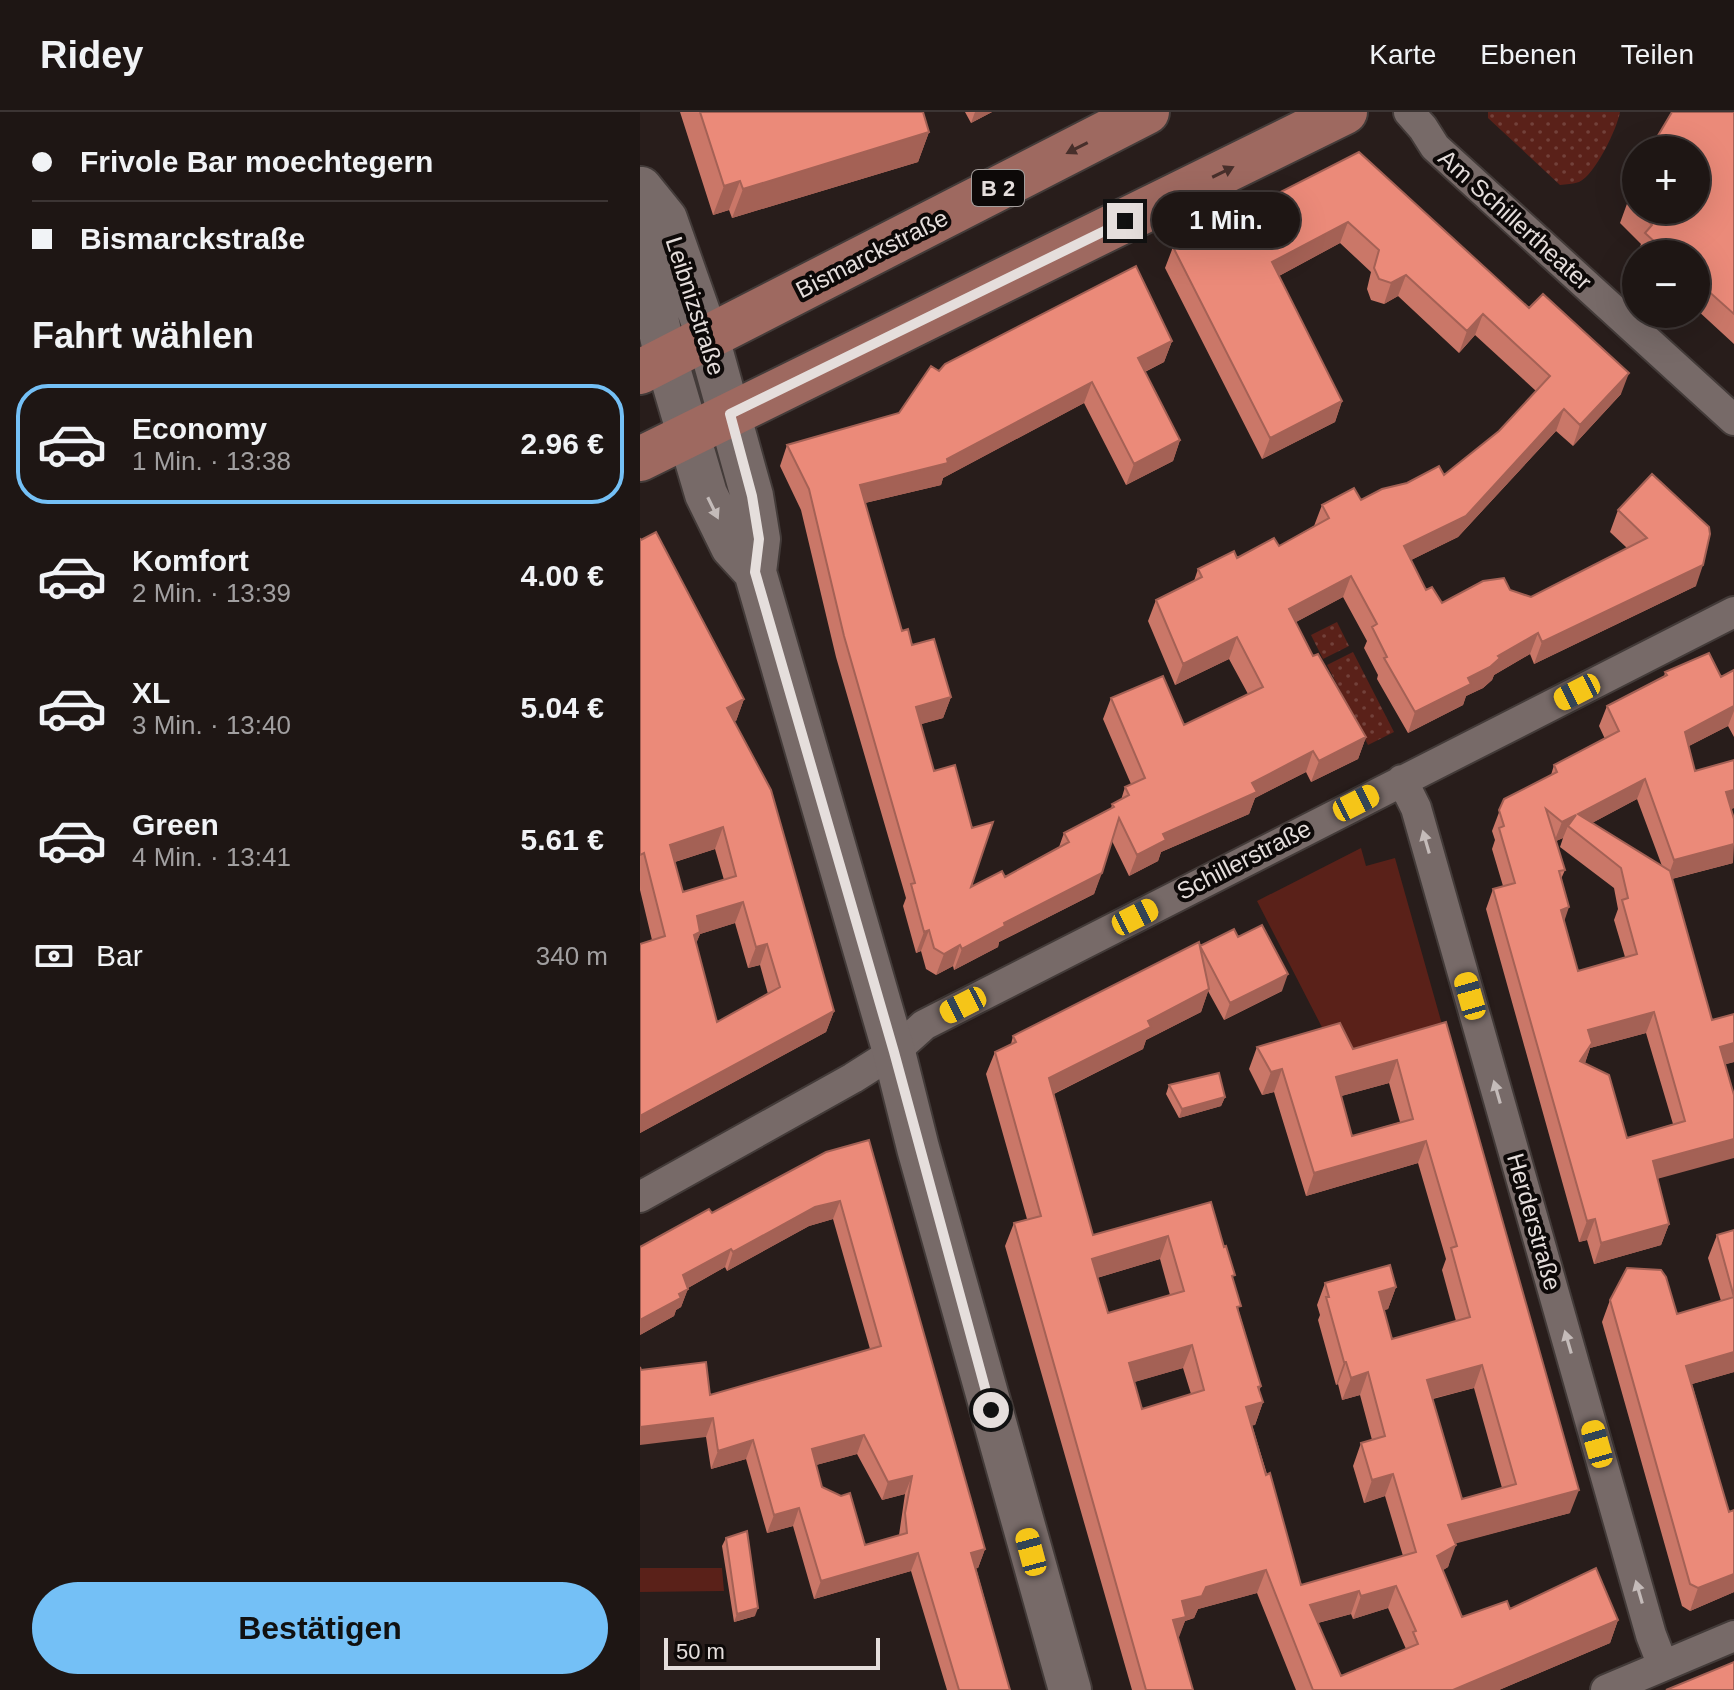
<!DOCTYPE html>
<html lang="de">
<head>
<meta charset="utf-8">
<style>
	:root { --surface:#1e1614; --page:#2b2322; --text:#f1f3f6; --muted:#a19fa0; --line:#3c3534; --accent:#74c0f6 }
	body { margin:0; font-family:Helvetica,sans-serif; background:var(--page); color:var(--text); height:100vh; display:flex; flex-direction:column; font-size:30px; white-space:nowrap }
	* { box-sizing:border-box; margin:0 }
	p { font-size:26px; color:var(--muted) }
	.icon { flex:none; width:44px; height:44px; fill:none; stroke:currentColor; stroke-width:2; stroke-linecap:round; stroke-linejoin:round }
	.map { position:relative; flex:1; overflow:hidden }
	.panel { display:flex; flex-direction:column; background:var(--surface); width:640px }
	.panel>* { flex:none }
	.top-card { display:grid; align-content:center; height:176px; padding:0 32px; background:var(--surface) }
	.tools { position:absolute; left:982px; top:24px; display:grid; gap:16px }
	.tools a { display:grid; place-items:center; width:88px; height:88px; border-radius:50%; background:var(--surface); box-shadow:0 8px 32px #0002,0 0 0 2px var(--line); font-size:40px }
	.scale { position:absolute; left:24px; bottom:20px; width:216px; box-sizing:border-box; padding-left:8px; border:4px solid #e5dedc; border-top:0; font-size:22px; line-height:28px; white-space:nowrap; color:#e5dedc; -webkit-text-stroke:6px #0d0908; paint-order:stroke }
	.end { position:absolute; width:36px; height:36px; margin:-18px; border:10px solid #e5dedc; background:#111; box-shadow:0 0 0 4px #111 }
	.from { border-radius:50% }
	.bubble { position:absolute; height:56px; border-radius:28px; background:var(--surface); box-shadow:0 8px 32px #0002,0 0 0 2px var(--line); font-size:26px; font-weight:700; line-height:56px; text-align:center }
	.car { position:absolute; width:24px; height:48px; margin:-24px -12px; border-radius:10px; box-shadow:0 0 6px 2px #0007; background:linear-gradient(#f5c518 24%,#345 0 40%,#f5c518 0 76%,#345 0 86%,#f5c518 0) }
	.top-card b { display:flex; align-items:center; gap:28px; height:76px; font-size:30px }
	.top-card b+b { border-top:2px solid var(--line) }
	.top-card i { width:20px; height:20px; background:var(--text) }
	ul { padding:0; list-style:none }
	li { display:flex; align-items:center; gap:24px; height:120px; margin:0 16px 12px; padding:0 16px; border:4px solid transparent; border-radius:32px }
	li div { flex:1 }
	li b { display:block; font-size:30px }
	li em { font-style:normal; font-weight:700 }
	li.on { border-color:var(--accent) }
	li>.icon { width:72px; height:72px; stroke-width:1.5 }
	h2 { padding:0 32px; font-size:36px; line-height:96px }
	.pay { display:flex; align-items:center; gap:20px; height:88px; padding:0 32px; font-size:30px }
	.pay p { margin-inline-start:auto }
	.primary-button { display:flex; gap:16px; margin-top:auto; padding:16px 32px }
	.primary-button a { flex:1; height:92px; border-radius:48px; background:var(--accent); color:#111; font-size:32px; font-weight:700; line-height:92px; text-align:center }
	header { display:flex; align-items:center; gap:48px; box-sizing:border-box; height:112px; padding:0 40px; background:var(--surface); border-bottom:2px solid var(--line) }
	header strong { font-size:38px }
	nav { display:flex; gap:44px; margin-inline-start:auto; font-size:28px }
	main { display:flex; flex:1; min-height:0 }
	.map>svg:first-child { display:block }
	.grass { fill:url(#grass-dots) }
	.green { fill:#5a2119 }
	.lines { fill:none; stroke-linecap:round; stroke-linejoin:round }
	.street-casing { stroke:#433b39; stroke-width:34 }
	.secondary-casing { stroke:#433b39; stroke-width:46 }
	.primary-casing { stroke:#433b39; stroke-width:48 }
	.street { stroke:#776a68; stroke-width:30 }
	.secondary { stroke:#776a68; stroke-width:42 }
	.primary { stroke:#9e6960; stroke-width:44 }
	.wall { fill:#ca7768; fill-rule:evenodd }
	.shaded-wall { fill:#a46155 }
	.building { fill:#eb8a79; stroke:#a46155; stroke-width:2; fill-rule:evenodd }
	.oneway { fill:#472f2b }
	.oneway2 { fill:#c4bbb9 }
	.route { stroke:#e5dedc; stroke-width:10 }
	.labels { text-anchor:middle; stroke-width:8; stroke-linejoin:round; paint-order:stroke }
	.shield { fill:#0d0908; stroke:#a49e9c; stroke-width:2 }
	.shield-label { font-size:22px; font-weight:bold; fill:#e5dedc }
	.street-label { font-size:24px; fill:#e5dedc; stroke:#0d0908 }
</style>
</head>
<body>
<header>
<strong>Ridey</strong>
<nav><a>Karte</a><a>Ebenen</a><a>Teilen</a></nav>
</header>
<main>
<section class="panel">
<div class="top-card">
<b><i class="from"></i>Frivole Bar moechtegern</b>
<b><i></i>Bismarckstraße</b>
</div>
<h2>Fahrt wählen</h2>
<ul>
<li class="on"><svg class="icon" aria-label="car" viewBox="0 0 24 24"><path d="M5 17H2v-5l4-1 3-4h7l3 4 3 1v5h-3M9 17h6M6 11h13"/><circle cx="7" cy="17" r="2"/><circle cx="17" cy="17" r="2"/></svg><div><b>Economy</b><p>1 Min. · 13:38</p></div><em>2.96 €</em></li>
<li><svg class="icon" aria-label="car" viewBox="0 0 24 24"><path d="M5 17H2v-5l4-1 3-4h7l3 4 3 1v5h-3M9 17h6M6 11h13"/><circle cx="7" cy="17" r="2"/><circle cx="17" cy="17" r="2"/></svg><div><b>Komfort</b><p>2 Min. · 13:39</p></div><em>4.00 €</em></li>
<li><svg class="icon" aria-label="car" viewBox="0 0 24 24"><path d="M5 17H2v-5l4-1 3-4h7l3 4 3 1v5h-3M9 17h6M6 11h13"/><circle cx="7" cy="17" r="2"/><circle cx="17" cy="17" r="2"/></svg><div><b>XL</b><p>3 Min. · 13:40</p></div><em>5.04 €</em></li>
<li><svg class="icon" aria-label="car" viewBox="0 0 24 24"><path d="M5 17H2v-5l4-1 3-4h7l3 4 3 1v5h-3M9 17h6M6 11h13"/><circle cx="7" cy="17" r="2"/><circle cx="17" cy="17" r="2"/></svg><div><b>Green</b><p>4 Min. · 13:41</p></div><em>5.61 €</em></li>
</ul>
<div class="pay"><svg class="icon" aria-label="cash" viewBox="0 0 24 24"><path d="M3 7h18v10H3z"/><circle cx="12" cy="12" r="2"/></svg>Bar<p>340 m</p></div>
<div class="primary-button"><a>Bestätigen</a></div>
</section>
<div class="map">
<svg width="1094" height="1578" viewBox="0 0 1094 1578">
	<defs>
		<pattern id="grass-dots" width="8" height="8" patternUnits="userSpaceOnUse" patternTransform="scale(2)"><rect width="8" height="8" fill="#5a2119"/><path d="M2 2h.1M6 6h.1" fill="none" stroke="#72413a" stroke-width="1.8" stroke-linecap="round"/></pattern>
	</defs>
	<rect width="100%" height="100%" fill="#281d1b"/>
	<path class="grass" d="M848,0H980C977,17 955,63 939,70C933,72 926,72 920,73L848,6Z
		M697,510L709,534L683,547L671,523Z
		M713,540L754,620L728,633L687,553Z"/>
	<path class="green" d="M721,736L726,754L755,746L807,930L705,960L617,789Z
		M0,1456H82L84,1479L0,1480Z"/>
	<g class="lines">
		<g class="street-casing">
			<path id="street" d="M769,0L783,16L795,35L1094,308
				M762,668L776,696L1011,1523L1023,1554
				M0,1085L213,966L254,940L284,913L1094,500
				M966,1578L1094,1524"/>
		</g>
		<g class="secondary-casing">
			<path id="secondary" d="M1,76L26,107L68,226L112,384L119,427L115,460L254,940L278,1036L430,1578
				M0,128L26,247L66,382L92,435L115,460"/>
		</g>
		<g class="primary-casing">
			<path id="primary" d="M0,260L507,0
				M0,347L705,0"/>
		</g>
		<use href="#street" class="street"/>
		<use href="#secondary" class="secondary"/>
		<use href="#primary" class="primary"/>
	</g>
	<path class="wall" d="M40,0H283L289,20L278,50L92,106L89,98L73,103Z
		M325,0H352L331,11Z
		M1094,0V232L1056,197V142H997L1001,132L980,111L988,89L1056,38H1011L1016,27Z
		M719,40L981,282L933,334L916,319L818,425L771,448L786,478L802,491L870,478L891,485L987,436L970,420L978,398L1012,362L1056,474L894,552L890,542L854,563L852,568L843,576L826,584L823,593L768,621L737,567L738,563L724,536L727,529L703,485L656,510L673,544L726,625L718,647L671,670L666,660L615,686L609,702L521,740L518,749L489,764L472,729L454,782L359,830L358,835L314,858L313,854L296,863L286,857L281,839L276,841L263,794L266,786L196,545L161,398L140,354L147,333L259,301L299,259L532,229L524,250L505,260L540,328L533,349L486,373L444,291L303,366L301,373L225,391L262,519L311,585L303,606L281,612L294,659L331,775L365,765L419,735L424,721L471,697L472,692L481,688L485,675L491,672L463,607L471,586L544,613L608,582L589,547L535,573L508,509L516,488L554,469L558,457L639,434L674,414L682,393L721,388L804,363L859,319L896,279L835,223L819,241L758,184L744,192L731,188L727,177L731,160L700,131L639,164L702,289L695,310L622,347L525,156L533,135Z
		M0,427L104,587L96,609H94L194,899L186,920L0,1021V832L12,828L0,778ZM75,737L84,768L43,780L35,750ZM95,811L108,856L120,853L128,882L77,910L56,831L60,822Z
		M1094,558V625L1088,614L1049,634L1055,659L1094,648V696L1091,697L1093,751L1032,767L1072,908L1094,950L1085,952L1018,1067L1029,1112L1021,1133L954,1152L947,1128L939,1130L846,797L853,777L863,774L852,737L855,728L852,719L864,687L911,663L914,653L965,627L959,614L967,594L1024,565L1025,560L1081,565ZM997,687L1022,754L952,711ZM923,726L920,735L974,776L978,797L974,808L985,845L938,859L924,809L921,767L925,758L916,729ZM1006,921L1033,1012L987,1026L945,951L950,936Z
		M598,825L642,879L584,908L568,879L561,900L506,928L503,937L414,982L453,1123L571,1090L593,1168L599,1200L621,1274L619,1279L623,1290L615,1313H612L661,1473L763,1444L745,1384L724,1391L713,1354L721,1331L732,1328L720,1283L702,1288L698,1272L696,1273L678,1208L680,1203L677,1193L685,1171L756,1175L748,1197L744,1198L752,1227L816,1209L802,1158L806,1147L778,1051L666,1084L634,980L622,983L609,957L617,935L713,937L806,910L930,1401L815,1431L808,1455L803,1458L822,1505L870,1497L978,1508L970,1531L859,1578H656L617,1481L558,1497L554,1506L545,1509L538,1526L553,1578H492L365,1134L374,1111L387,1107L346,962L355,940L371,932L373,924L560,835ZM749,971L760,1010L712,1024L701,984ZM520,1147L530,1183L468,1201L457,1166ZM543,1256L551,1282L502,1297L494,1270ZM834,1276L862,1376L822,1387L793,1287ZM748,1496L766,1537L701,1564L678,1511L711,1502L713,1507Z
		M529,973L585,985L581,994L539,1006L526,982Z
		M186,1040L345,1437L338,1456H336L370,1578H307L271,1459L174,1487L153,1414L127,1421L106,1347L71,1357L66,1325L1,1258L70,1283L230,1237L193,1107L169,1114L87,1159L85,1155L48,1176L41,1195L36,1198L34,1204L0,1223L72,1101ZM217,1342L242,1388L265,1382L259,1423L225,1433L182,1375L176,1353Z
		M1094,1118V1260L1052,1272L1089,1400L1094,1398V1480L1050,1499L1042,1494L962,1210L970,1188L1037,1202L1081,1189L1068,1146L1077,1123Z
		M86,1426L115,1504L94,1510L82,1434Z"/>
	<path class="shaded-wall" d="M335,0H352L331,11Z
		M289,20L278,50L92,106L103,77Z
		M100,69L89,98L73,103L84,74Z
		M708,110L700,131L624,172L632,150Z
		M766,163L758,184L744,192L751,171Z
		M843,202L835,223L819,241L827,219Z
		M532,229L524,250L490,267L498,246Z
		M989,261L981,282L933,334L940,313Z
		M452,270L444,291L303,366L301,373L212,394L220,373L307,347Z
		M702,289L695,310L622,347L630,326Z
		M924,297L916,319L818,425L757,455L764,434Z
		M540,328L533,349L486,373L494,352Z
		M1063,453L1056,474L894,552L902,530Z
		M711,464L703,485L641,518L649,497Z
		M898,521L890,542L854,563L852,568L843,576L826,584L823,593L768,621L775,600L828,566L858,544Z
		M597,525L589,547L535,573L543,552Z
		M311,585L303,606L268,616L276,595Z
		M104,587L96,609L79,617L87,596Z
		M1094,594V599L1088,614L1037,640L1045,620Z
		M726,625L718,647L671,670L679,649Z
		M673,639L666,660L615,686L609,702L521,740L518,749L489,764L497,743L523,722L612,671Z
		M1005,667L997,687L935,720L938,702Z
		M1094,678V696L1079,700L1086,680Z
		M936,703L928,714L923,726L914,730L922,710Z
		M83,715L75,737L22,754L30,733Z
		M1094,732L1093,751L1027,768L1034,748Z
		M462,761L454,782L359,830L358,835L314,858L322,837L364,811Z
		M103,790L95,811L60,822L52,842L57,804Z
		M929,795L922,816L921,798Z
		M289,818L281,839L276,841L284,820Z
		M127,832L120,853L108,856L116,835Z
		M320,833L313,854L296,863L304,842Z
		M648,862L642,879L584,908L590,891Z
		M569,877L561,900L506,928L503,937L401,988L409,966L508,909Z
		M194,899L186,920L0,1021V1004Z
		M1014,900L1006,921L950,936L945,951L933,969L948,918Z
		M1094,931V950L1073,956L1080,935Z
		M757,948L749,971L687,988L696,965Z
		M642,957L634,980L622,983L631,960Z
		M585,985L581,994L539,1006L542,997Z
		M1094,1027V1046L1006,1070L1013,1049Z
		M786,1029L778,1051L666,1084L674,1061Z
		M200,1089L193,1107L169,1114L87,1159L93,1140L175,1095Z
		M955,1107L947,1128L939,1130L947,1109Z
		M1029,1112L1021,1133L954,1152L961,1131Z
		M528,1124L520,1147L443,1170L452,1147Z
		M91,1137L85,1155L37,1182L43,1163Z
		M756,1175L748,1197L731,1202L739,1180Z
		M48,1177L41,1195L36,1198L34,1204L0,1223V1208Z
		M552,1233L543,1256L481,1274L489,1251Z
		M1094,1240V1260L1038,1276L1046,1254Z
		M704,1250H706L698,1272L696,1273Z
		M842,1253L834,1276L779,1290L787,1268Z
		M728,1260L720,1283L702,1288L711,1266Z
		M621,1274L614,1292L623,1290L615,1313L598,1317L606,1295L618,1275Z
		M73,1306L66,1325L0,1333V1315Z
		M224,1323L217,1342L165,1356L172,1337Z
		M113,1328L106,1347L71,1357L78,1339Z
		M753,1362L745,1384L724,1391L732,1368Z
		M272,1364L265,1382L242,1388L248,1370Z
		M939,1378L930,1401L799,1436L808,1413Z
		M159,1396L153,1414L127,1421L134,1403Z
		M816,1433L808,1455L789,1467L797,1444Z
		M345,1437L338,1456L324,1460L331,1441Z
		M278,1441L271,1459L174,1487L181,1469Z
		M626,1458L617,1481L558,1497L554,1506L545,1509L538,1528L525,1531L542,1489L566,1475Z
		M1094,1462V1480L1050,1499L1058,1476Z
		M756,1474L748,1496L713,1507L721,1484Z
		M719,1479L711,1502L662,1515L670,1493Z
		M118,1496L115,1504L94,1510L97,1502Z
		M978,1508L970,1531L859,1578H813Z"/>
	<path class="building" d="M60,0H283L289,20L103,77L100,69L84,74Z
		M1032,0H1094V202L1056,168V142H1028L1005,121L1012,113L997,98H1056V38H1012L1016,27Z
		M719,40L889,196L903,182L989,261L940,313L924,297L826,404L764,434L786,478L792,475L802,491L843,469L864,466L870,478L891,485L1007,426L978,398L1012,362L1069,415L1070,422L1063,453L902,530L898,521L858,544L860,546L850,555L828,566L831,572L775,600L744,546L747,545L732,515L737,512L711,464L649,497L673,544L678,542L726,625L679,649L673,639L612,671L617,680L523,722L526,728L497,743L479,706L462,761L364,811L365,814L322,837L320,833L304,842L294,836L289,818L284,820L271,772L275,771L204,524L169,377L147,333L259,301L291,254L299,259L305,252L496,154L532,229L498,246L540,328L494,352L452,270L307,347L308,351L220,373L262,519L268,517L272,533L294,527L311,585L276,595L294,659L315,653L332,716L353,710L331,775L362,759L365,765L429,730L424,721L474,695L472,692L489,683L485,675L505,666L471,586L523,564L544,613L623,575L597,525L543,552L516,488L562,465L558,457L594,439L597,446L634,426L639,434L689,406L682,393L714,376L721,388L742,377L767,371L799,354L804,363L859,319L910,264L843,202L827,219L766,163L751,171L739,167L734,156L739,138L708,110L632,150L702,289L630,326L533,135Z
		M996,80V97L988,89Z
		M16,420L104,587L87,596L131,678L194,899L0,1004V832L25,824L4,741L0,743V427L1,428ZM83,715L96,764L43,780L30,733ZM103,790L116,835L127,832L140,875L77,910L54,823L60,820L57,804Z
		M1069,541L1081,565L1094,558V594L1045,620L1055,659L1094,648V678L1086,680L1094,707V732L1034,748L1005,667L938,702L1030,759L1072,908L1094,902V931L1080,935L1094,983V1027L1013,1049L1029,1112L961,1131L955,1107L947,1109L853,777L875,771L859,716L864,714L859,698L864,687L917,660L914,653L979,619L967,594L1027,563L1025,560ZM906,697L922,710L936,703L928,714L981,756L988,786L982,788L997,842L938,859L921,798L929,795L919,759L925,758ZM1014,900L1045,1009L987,1026L969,963L940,949L952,931L948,918Z
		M622,813L648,862L590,891L560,834L594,817L598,825Z
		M559,830L569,877L508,909L511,915L409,966L453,1123L571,1090L584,1135L586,1134L595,1163L592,1164L601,1194L597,1195L621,1274L618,1275L623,1290L606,1295L626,1363L630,1361L661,1473L776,1440L753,1362L732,1368L721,1331L745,1324L728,1260L711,1266L706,1250H704L686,1185H689L685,1171L750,1153L756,1175L739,1180L752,1227L830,1205L811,1136L817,1134L786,1029L674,1061L642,957L631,960L617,935L700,911L713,937L806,910L939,1378L808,1413L816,1433L797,1444L822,1505L867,1489L870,1497L956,1456L978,1508L813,1578H673L626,1458L566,1475L562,1484L542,1489L546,1505L533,1508L553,1578H506L374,1111L401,1104L355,940L376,930L373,924ZM757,948L773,1007L712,1024L696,965ZM528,1124L544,1179L468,1201L452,1147ZM552,1233L564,1278L502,1297L489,1251ZM842,1253L876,1372L822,1387L787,1268ZM756,1474L776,1519L773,1520L778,1532L701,1564L670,1493L719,1479L721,1484Z
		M579,961L585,985L542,997L529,973Z
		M229,1028L345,1437L331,1441L370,1578H319L278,1441L181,1469L159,1396L134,1403L113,1328L78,1339L73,1306L0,1315V1255L1,1258L66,1250L70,1283L241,1234L200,1089L175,1095L93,1140L91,1137L43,1163L48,1177L39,1182L41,1186L0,1208V1135L69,1097L72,1101L186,1040ZM224,1323L248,1370L272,1364L265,1401L267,1421L225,1433L210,1381L201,1384L182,1375L172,1337Z
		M1094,1118V1185L1077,1123Z
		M987,1156L1021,1158L1026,1165L1037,1202L1094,1185V1240L1046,1254L1089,1400L1094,1398V1462L1058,1476L1050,1472L970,1188Z
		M107,1419L118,1496L97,1502L86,1426Z
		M1094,1550V1578H1026Z"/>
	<defs><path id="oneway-solid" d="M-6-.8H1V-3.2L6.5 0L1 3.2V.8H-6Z" transform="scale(2)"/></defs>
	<g class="oneway">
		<use href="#oneway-solid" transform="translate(437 36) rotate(153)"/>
		<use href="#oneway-solid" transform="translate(583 60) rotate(-26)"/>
	</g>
	<g class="oneway2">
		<use href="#oneway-solid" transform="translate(73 396) rotate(64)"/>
		<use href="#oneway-solid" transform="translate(786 730) rotate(-106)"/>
		<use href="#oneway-solid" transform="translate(857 980) rotate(-106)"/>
		<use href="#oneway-solid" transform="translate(928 1230) rotate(-106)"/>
		<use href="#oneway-solid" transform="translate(999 1480) rotate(-106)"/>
	</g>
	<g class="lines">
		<path class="route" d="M351,1298L254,940L115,460L119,427L112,384L90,302L485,109"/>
	</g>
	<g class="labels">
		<rect class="shield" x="332" y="58" width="52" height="36" rx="6"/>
		<g class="shield-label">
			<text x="358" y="84">B 2</text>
		</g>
		<g class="street-label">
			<text transform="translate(875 108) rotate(42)" y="8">Am Schillertheater</text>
			<text transform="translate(232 142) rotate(-27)" y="8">Bismarckstraße</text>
			<text transform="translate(55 194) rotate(72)" y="8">Leibnizstraße</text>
			<text transform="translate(604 748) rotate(-27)" y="8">Schillerstraße</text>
			<text transform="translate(894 1110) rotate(74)" y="8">Herderstraße</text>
		</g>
	</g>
</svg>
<div class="tools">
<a>+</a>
<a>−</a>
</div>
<div class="scale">50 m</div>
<i class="end from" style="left:351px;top:1298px"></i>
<i class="end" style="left:485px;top:109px"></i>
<div class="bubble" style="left:512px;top:80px;width:148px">1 Min.</div>
<i class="car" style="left:937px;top:580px;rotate:243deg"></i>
<i class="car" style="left:716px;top:691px;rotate:63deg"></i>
<i class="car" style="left:495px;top:805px;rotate:63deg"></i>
<i class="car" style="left:830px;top:884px;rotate:344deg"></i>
<i class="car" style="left:323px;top:893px;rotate:243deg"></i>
<i class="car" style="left:957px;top:1332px;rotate:344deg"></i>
<i class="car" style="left:391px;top:1440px;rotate:345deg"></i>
</div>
</main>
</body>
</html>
